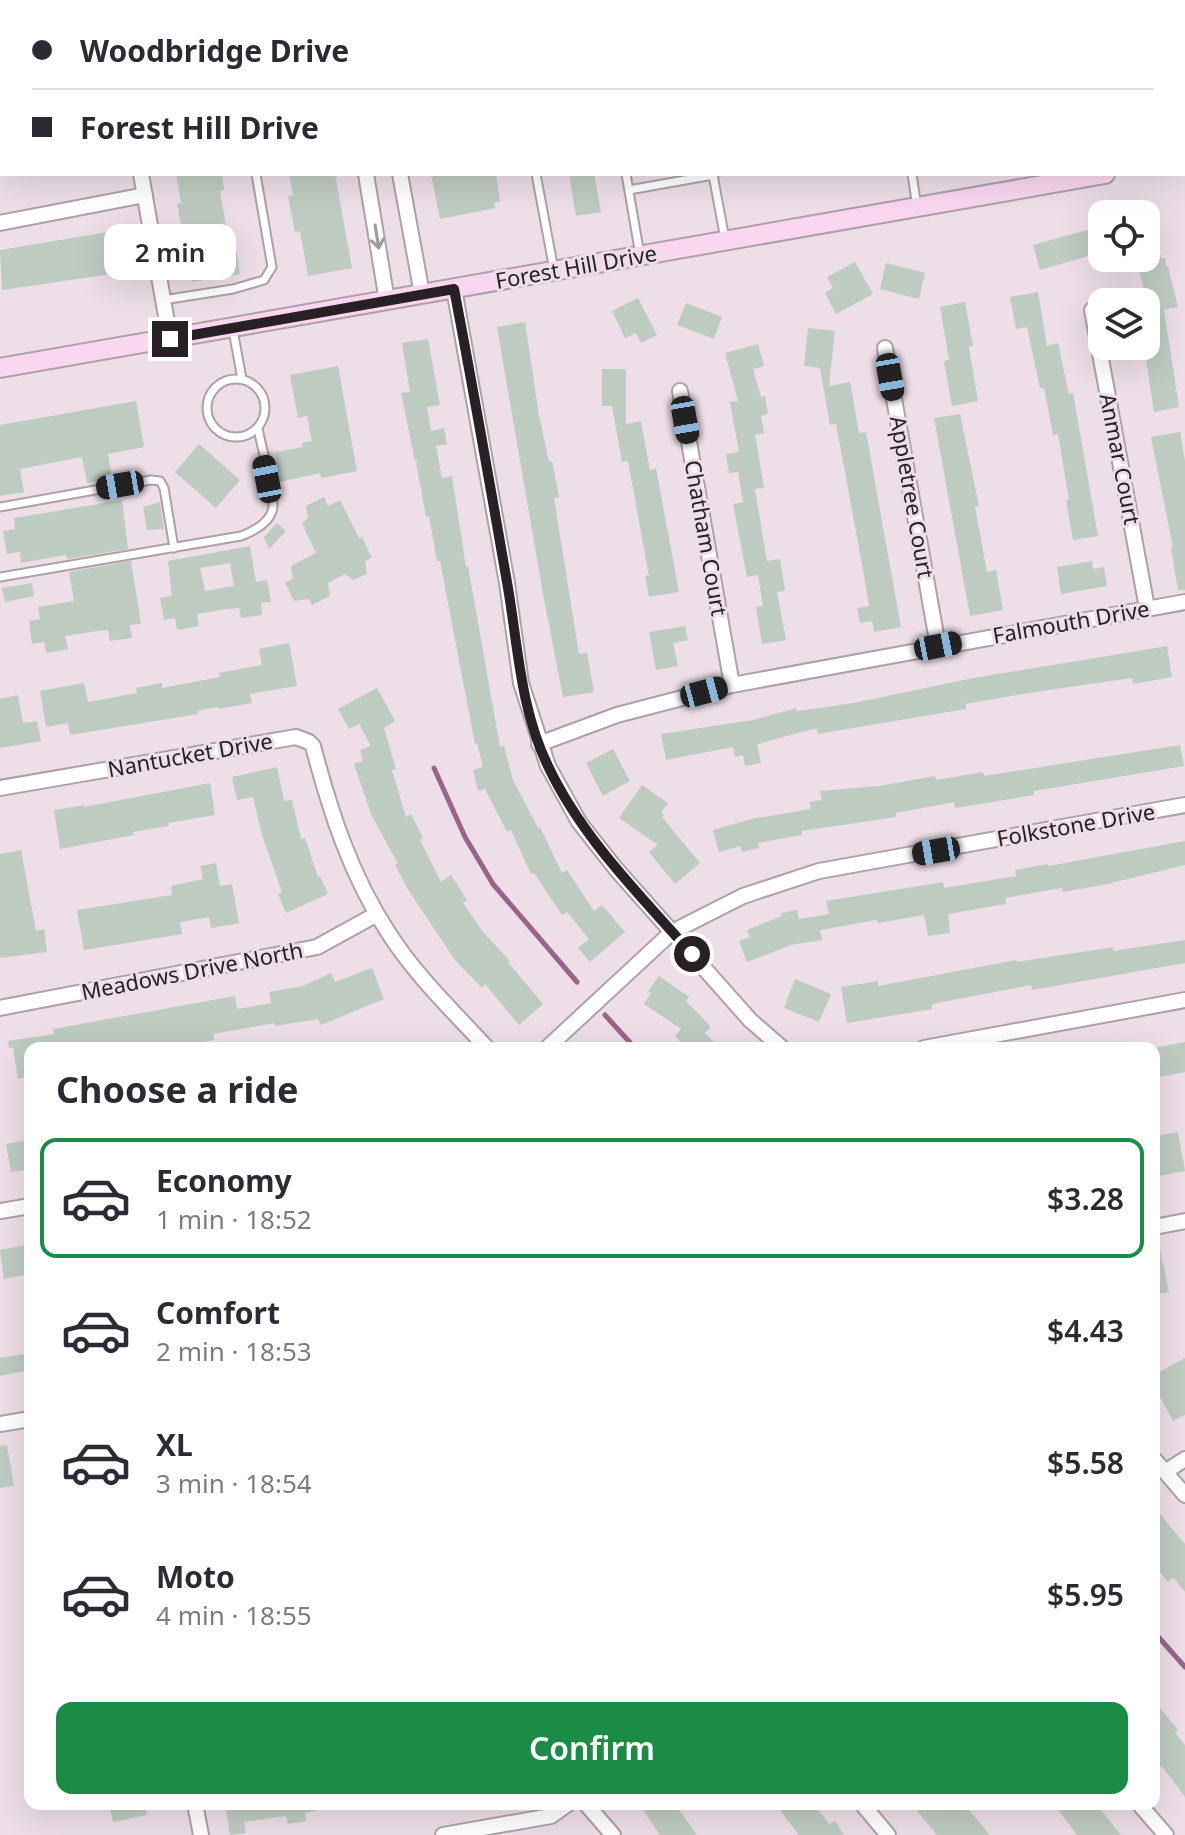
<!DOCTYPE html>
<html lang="en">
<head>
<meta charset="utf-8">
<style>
	:root { --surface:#fff; --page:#f7f7f7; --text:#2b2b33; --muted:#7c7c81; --line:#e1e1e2; --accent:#1a8c46 }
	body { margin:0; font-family:"Noto Sans",sans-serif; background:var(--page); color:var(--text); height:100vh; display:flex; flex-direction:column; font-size:30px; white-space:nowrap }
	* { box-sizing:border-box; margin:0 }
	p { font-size:26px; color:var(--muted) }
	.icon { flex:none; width:44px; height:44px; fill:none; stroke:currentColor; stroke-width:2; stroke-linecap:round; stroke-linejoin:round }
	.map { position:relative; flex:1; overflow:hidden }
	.details { position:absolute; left:24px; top:1042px; width:1136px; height:768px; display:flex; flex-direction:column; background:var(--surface); border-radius:16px; box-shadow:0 8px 32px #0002 }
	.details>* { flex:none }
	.top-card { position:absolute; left:0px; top:0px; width:1186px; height:176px; box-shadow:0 8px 32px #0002; display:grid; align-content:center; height:176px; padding:0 32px; background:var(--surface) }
	.controls { position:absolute; left:1088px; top:200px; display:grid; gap:16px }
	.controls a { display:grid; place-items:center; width:72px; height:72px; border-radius:16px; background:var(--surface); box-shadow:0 8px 32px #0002; font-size:40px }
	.end { position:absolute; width:36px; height:36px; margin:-18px; border:10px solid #272125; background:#fff; box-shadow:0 0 0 4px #fff }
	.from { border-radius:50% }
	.bubble { position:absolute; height:56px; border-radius:16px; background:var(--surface); box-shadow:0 8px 32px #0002; font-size:26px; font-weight:600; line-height:56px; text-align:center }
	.car { position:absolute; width:24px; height:48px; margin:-24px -12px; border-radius:10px; box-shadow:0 0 6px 2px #0007; background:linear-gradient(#222 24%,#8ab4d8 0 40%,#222 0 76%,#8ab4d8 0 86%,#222 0) }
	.top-card b { display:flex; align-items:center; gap:28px; height:76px; font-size:30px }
	.top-card b+b { border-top:2px solid var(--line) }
	.top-card i { width:20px; height:20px; background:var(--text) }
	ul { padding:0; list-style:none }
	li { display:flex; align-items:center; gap:24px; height:120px; margin:0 16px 12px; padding:0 16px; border:4px solid transparent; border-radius:16px }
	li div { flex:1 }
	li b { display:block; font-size:30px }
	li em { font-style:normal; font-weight:600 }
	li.selected { border-color:var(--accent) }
	li>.icon { width:72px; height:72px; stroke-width:1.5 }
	h2 { padding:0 32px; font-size:36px; line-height:96px }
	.button { display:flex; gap:16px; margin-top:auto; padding:16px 32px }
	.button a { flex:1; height:92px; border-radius:16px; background:var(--accent); color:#fff; font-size:32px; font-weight:600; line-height:92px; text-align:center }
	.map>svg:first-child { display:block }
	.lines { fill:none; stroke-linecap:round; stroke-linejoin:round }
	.stream { stroke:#9a648a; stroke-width:5 }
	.building { fill:#becbc0; fill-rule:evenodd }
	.service-casing { stroke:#aea0a9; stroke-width:11 }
	.minor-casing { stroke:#aea0a9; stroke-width:18 }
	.secondary-casing { stroke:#aea0a9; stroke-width:22 }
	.service { stroke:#fff; stroke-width:7 }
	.minor { stroke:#fff; stroke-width:14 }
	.secondary { stroke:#fad6f0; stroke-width:18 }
	.oneway { stroke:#9e9b9d }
	.route { stroke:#272125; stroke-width:10 }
	.labels { text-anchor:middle; stroke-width:6; stroke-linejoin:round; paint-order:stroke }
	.street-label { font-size:22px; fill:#272125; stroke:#eddee8 }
</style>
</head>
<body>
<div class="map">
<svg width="1185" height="1835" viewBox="0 0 1185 1835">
	<rect width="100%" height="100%" fill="#eddee8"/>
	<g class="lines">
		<path class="stream" d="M434,768L465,837L493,884L577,982
			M605,1015L635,1048
			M1154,1632L1185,1667"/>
	</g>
	<path class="building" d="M176,174H222L224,190L220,191L228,238L234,237L240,274L192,282L177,204L181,203Z
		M289,174H335L352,268L308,276L300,231L295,232L288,196L293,195Z
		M431,174H496L500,201L494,203L495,208L440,219Z
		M569,174H594L601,212L576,216Z
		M1152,210L1161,258H1165L1166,267L1168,266L1178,307L1164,310L1179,407L1154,412L1144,346L1146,327L1153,326L1136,258H1146V211Z
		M1102,226V252L1040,270L1033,245Z
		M119,230L125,272L2,290L0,250Z
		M855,262L873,294L836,314L825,293L833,288L827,277Z
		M886,263L925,273L919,299L880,289Z
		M1038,292L1047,346L1058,343L1069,394L1073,393L1098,536L1073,540L1066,500H1069L1058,434L1053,435L1044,388H1040L1027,327L1016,329L1010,297Z
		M638,298L657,335L641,343L636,333L625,338L612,311Z
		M965,302L973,346L969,347L978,401L952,406L944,361L949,360L940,307Z
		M686,303L722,317L714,339L677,325Z
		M525,322L539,415L549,462L552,461L559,497L554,498L579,654L587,653L594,692L563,697L543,594L497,327Z
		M808,328L835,331L829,386L850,382L859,433L866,432L901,627L874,632L872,621L860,623L857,608L869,606L864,575L836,424L830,425L820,368L804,366Z
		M428,339L440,405L427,407L431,431L444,428L447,444L436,446L442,478L452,476L466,567L468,566L500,747L504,746L513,780L538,828L540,827L562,873L567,870L594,911L602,905L625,932L590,962L578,948L589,939L567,912L562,915L534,873L531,874L511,830L507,832L485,789L478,791L473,770L483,767L477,743L475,744L440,561H437L429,516H426L416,463L419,461H415L401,393L410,392L402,343Z
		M758,344L764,366L753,369L761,397L765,396L768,414L761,416L764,433L755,435L764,488L755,489L767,561L780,559L785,591L777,592L786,640L762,644L756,607L763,606L758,575L747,577L733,504L743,502L738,472L729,473L726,454L739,452L730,402L738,401L725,353Z
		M338,366L357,471L321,478L320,473L280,482L275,452L303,447L302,443L312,441L307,416L298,418L290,375Z
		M602,369H626V424L641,421L650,470L656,468L679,592L649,597L645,576H649L628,461L622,462L612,406H602Z
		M136,401L144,447L108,454L112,478L87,483L82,457L20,469L24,492L0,496V425Z
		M960,414L979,506L975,507L987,572L996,570L1003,610L970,616L934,418Z
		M1180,432L1185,461V590H1178L1171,548L1173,547L1151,437Z
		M199,444L240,480L216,508L175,472Z
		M324,497L328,506L340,500L359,538L362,537L372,558L365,561L367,574L353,580L345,574L328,583L330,596L312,605L309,599L294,601L285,582L293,579L291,566L316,553L302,524L308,517L306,506Z
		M122,500L128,549L67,559L66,555L21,563L20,552L7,554L3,531L15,529L14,518Z
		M160,502L164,529L147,530L143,507Z
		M277,523L286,531L269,549L264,537Z
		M250,546L256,582L267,580L271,602L261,603L262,615L241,618L239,608L227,609L197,614L199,626L177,630L175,618L164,620L160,598L172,596L168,561ZM230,563L234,586L205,591L200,568Z
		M131,561L141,624L130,625L132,638L110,641L108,630L97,631L65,636L68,649L46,653L44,642L32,644L29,621L40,619L38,607L74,601L69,572Z
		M1092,561L1093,569L1104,567L1107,586L1061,594L1057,567Z
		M32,583L34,596L5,602L2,588Z
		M685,626L688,640L673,643L678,666L656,670L649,632Z
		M289,643L297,686L250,694L252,703L218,709L217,707L197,711L198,714L70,735L68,723L46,727L40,691L84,683L88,702L137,693L136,688L162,683V688L220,677L219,673L262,665L259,649Z
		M1167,646L1172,677L1133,684L1132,678L1028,693L966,704V709L818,734L817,728L757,744L761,763L745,766L743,755L735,757L733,747L666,760L661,734L753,720L796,708L797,711L854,703L973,678Z
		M377,688L395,721L384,728L396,769L392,770L406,817L411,814L423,838L420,840L441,882L451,875L467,900L463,903L483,932L510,961L508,962L543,1004L519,1025L485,984L482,988L455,960L409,891L395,865L398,864L371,814L354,764L363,761L360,750L371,746L359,724L349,729L338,709Z
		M18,695L23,723L37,721L41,741L0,748V699Z
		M1180,745L1184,766L1034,791V795L999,801L955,808L954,802L896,813V817L802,831V835L758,843L759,848L742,852L740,846L719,852L713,830L751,819L811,809L810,802L822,800L820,791L879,786L935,776L936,780L983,772L984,776Z
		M613,749L630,781L603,796L586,763Z
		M277,767L284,801L292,800L301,839L305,838L318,877L320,876L328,894L286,913L278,894L282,892L262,835L253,797L237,800L232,777Z
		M210,783L215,815L168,823L169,826L133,832L134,835L60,849L54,810L84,805V807Z
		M642,785L668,803L661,812L664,814L662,817L700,863L675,884L649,852L658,845L619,818Z
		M1185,841V865L1103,885L1063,892L1062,888L1005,898L1006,904L948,914L950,933L928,936L924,915L878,923L877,920L820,930L822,940L791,945L747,962L739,941L750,937L747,930L782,916L781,913L797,910L799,919L829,914L826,901L943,882L944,888L1016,876L1015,870L1048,864V866Z
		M21,850L36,931L44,929L47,952L0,958V854Z
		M216,863L220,886L232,884L239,923L211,928L209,917L180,922L182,934L84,950L77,910L172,895L171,886L203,879L200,866Z
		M1185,940V963L1032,990L1031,985L932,1004V1009L847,1023L841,987L878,981V986L1016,960L1017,962L1113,947L1114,951Z
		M372,968L384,999L321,1025L318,1019L275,1026V1023L213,1034L214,1040L170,1048H30V1077L18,1079L13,1048H9L8,1041L54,1034L53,1029L235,996L237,1009L271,1003L269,992L303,986L331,973L335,982Z
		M659,976L689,997L686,1001L711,1027L705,1033L714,1042L708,1048H687L675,1036L681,1029L644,1004L651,993L648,991Z
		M795,979L831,994L819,1022L784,1008Z
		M1185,1042V1072L1154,1078V1048Z
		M1178,1132L1185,1171L1154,1177V1148L1158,1147L1156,1136Z
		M30,1140V1169L11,1172L6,1144Z
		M30,1244V1274L4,1279L0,1250Z
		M1160,1248L1169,1292L1154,1295V1249Z
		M30,1353V1370L0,1376V1358Z
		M1185,1358V1415L1173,1421L1154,1386V1375Z
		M7,1445L14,1486L0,1488V1446Z
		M1161,1515L1185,1544V1592L1173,1577L1168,1582L1154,1565V1520Z
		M1154,1700L1178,1730L1175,1733L1185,1745V1797L1162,1766L1154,1773Z
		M109,1804H145L147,1815L113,1822Z
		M225,1804H315V1811L305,1813L306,1821L288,1824L286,1816L244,1822L246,1833L230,1835Z
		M639,1804H675L697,1835H660Z
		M775,1804H814L829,1824L835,1821L844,1835H799Z
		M925,1804H964L990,1835H937L917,1811Z
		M1054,1804H1096L1121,1835H1077Z"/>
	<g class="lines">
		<g class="service-casing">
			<path id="service" d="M227,0V2
				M505,0V2
				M586,0V2
				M708,0L709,2
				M864,0L866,2
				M1162,0L1164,2
				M1184,18L1185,19
				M0,102L2,101
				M536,174L554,270
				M626,174L640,255
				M715,174L713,175L725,239
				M912,174L917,207
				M629,190L713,175
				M163,300L233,289L264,280L272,267L256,174
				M233,330L242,379
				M207 408a29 29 0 1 1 58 0a29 29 0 1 1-58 0Z
				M0,507L151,480L160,481L164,488L174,548
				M0,577L241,536C254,531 272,522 273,506C274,490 261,446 258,428"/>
		</g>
		<g class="minor-casing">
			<path id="minor" d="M110,0L111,2
				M338,0V2
				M368,0L369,2
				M979,0V2
				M141,174L170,339
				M366,174L387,301
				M400,174L422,294
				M0,223L145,195
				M454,289L507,583L521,683L548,766L579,822L616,869L750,1020L782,1048
				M1092,310L1147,608
				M885,348L938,646
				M680,391L732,685
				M539,744L617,715L732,685L1185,602
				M0,788L296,737L309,742L313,746C330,811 351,876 388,932C415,975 453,1011 487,1048
				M0,1008L317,947L377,914
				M547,1048L672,932L743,896L819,871L1185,805
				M924,1048L1185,1000
				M0,1211L30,1206
				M1154,1227L1185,1221
				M0,1424L30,1419
				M1154,1459L1185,1495
				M1165,1472L1185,1459
				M195,1804L201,1835
				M586,1804L613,1835
				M862,1804L888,1835
				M1139,1804L1166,1835
				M443,1835L551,1816L568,1804"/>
		</g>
		<g class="secondary-casing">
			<path id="secondary" d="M1184,160H1185
				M0,368L1105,174"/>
		</g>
		<use href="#service" class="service"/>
		<use href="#minor" class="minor"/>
		<use href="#secondary" class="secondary"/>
	</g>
	<defs><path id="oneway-shaft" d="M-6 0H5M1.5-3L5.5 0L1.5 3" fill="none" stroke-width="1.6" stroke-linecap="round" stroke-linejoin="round" transform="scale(2)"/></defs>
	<use class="oneway" href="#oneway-shaft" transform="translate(377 237) rotate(81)"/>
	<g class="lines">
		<path class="route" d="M170,339L454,289C473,387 490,485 507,582C518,644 520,709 548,766C582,838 640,895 692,954"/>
	</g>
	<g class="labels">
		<g class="street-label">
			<text transform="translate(576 267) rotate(-10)" y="8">Forest Hill Drive</text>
			<text transform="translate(1120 459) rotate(79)" y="8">Anmar Court</text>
			<text transform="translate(912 497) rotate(80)" y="8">Appletree Court</text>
			<text transform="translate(706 538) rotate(80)" y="8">Chatham Court</text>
			<text transform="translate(1071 622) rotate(-10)" y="8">Falmouth Drive</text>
			<text transform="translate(190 755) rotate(-10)" y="8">Nantucket Drive</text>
			<text transform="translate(1076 825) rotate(-10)" y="8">Folkstone Drive</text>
			<text transform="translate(192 971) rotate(-11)" y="8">Meadows Drive North</text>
		</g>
	</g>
</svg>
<div class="controls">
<a><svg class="icon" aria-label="locate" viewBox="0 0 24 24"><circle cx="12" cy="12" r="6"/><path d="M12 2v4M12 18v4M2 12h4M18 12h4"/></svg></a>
<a><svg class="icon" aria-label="layers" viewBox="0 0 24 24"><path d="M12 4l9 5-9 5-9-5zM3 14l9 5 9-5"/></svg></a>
</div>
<i class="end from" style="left:692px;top:954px"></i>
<i class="end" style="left:170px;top:339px"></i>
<div class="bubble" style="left:104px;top:224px;width:132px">2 min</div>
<i class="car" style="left:890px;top:377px;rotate:170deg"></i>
<i class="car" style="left:685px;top:420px;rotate:170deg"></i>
<i class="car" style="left:267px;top:479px;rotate:349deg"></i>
<i class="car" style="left:120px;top:485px;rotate:260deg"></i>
<i class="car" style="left:938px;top:646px;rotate:79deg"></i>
<i class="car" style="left:704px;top:692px;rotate:75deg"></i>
<i class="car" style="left:936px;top:851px;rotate:260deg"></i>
<div class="top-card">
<b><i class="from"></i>Woodbridge Drive</b>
<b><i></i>Forest Hill Drive</b>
</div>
<section class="details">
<h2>Choose a ride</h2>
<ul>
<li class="selected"><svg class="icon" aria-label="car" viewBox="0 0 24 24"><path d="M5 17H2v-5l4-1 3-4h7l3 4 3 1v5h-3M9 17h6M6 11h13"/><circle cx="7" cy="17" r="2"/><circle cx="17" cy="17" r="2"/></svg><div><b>Economy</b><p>1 min · 18:52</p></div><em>$3.28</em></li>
<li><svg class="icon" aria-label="car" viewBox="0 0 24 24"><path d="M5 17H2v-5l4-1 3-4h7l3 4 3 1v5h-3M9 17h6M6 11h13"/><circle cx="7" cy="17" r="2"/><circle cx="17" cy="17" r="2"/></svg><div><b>Comfort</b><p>2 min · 18:53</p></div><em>$4.43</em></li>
<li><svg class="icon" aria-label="car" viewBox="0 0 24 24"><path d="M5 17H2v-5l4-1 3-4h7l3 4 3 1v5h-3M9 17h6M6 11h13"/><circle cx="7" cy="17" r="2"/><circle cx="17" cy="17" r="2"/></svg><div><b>XL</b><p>3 min · 18:54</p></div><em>$5.58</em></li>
<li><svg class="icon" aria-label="car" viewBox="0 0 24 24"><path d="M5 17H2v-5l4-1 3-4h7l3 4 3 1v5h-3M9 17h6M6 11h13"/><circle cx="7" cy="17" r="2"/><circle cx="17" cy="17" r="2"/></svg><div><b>Moto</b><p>4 min · 18:55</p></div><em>$5.95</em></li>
</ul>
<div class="button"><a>Confirm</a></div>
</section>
</div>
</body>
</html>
